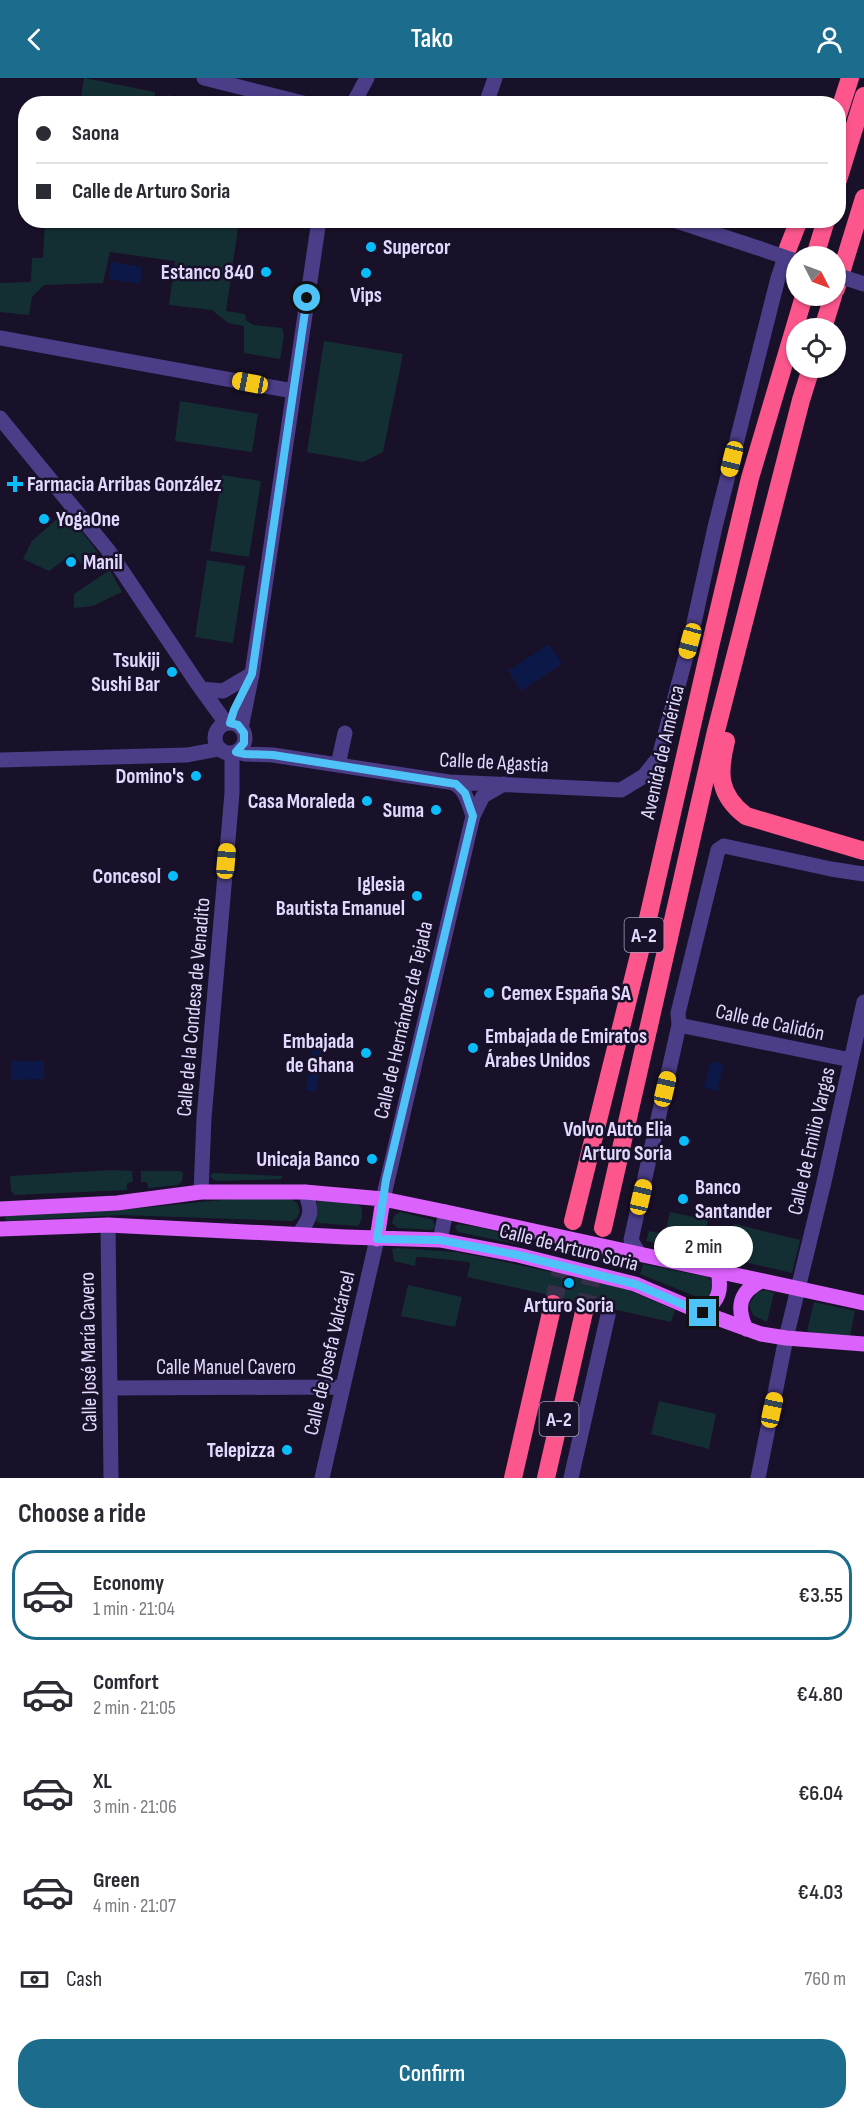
<!DOCTYPE html>
<html lang="en">
<head>
<meta charset="utf-8">
<style>
	:root { --surface:#fff; --page:#f2f2f3; --text:#2b2b33; --muted:#7c7c81; --line:#e1e1e2; --accent:#1c6d8d }
	body { margin:0; font-family:"Sofia Sans Condensed",sans-serif; background:var(--page); color:var(--text); height:100vh; display:flex; flex-direction:column; font-size:22px; white-space:nowrap }
	* { box-sizing:border-box; margin:0 }
	p { font-size:20px; color:var(--muted) }
	.icon { flex:none; width:33px; height:33px; fill:none; stroke:currentColor; stroke-width:2; stroke-linecap:round; stroke-linejoin:round }
	.map { position:relative; height:1400px; overflow:hidden }
	.sheet { display:flex; flex-direction:column; background:var(--surface); flex:1 }
	.sheet>* { flex:none }
	.hud { position:absolute; left:18px; top:18px; width:828px; height:132px; border-radius:24px; box-shadow:0 2px 4px #0004; display:grid; align-content:center; height:132px; padding:0 18px; background:var(--surface) }
	.needle { width:39px; rotate:132deg }
	.tools { position:absolute; left:786px; top:168px; display:grid; gap:12px }
	.tools a { display:grid; place-items:center; width:60px; height:60px; border-radius:50%; background:var(--surface); box-shadow:0 2px 4px #0004; font-size:30px }
	.end { position:absolute; width:27px; height:27px; margin:-14px; border:8px solid #4fc3f7; background:#111; box-shadow:0 0 0 3px #111 }
	.from { border-radius:50% }
	.bubble { position:absolute; height:42px; border-radius:21px; background:var(--surface); box-shadow:0 2px 4px #0004; font-size:20px; font-weight:600; line-height:42px; text-align:center }
	.car { position:absolute; width:18px; height:36px; margin:-18px -9px; border-radius:8px; box-shadow:0 0 4px 2px #0007; background:linear-gradient(#f5c518 24%,#345 0 40%,#f5c518 0 76%,#345 0 86%,#f5c518 0) }
	.hud b { display:flex; align-items:center; gap:21px; height:57px; font-size:22px }
	.hud b+b { border-top:2px solid var(--line) }
	.hud i { width:15px; height:15px; background:var(--text) }
	ul { padding:0; list-style:none }
	li { display:flex; align-items:center; gap:18px; height:90px; margin:0 12px 9px; padding:0 6px; border:3px solid transparent; border-radius:24px }
	li div { flex:1 }
	li b { display:block; font-size:22px }
	li em { font-style:normal; font-weight:600 }
	li.active { border-color:var(--accent) }
	li>.icon { width:54px; height:54px; stroke-width:1.5 }
	h2 { padding:0 18px; font-size:27px; line-height:72px }
	.pay { display:flex; align-items:center; gap:15px; height:66px; padding:0 18px; font-size:22px }
	.pay p { margin-inline-start:auto }
	.button { display:flex; gap:12px; margin-top:auto; padding:12px 18px }
	.button a { flex:1; height:69px; border-radius:24px; background:var(--accent); color:#fff; font-size:24px; font-weight:600; line-height:69px; text-align:center }
	header { display:flex; justify-content:space-between; align-items:center; height:78px; padding:0 18px; background:var(--accent); color:#fff; font-size:27px; font-weight:600 }
	.map>svg:first-child { display:block }
	.green { fill:#142f33 }
	.water { fill:#0c1847 }
	.lines { fill:none; stroke-linecap:round; stroke-linejoin:round }
	.highway-tunnel { stroke:#372f49; stroke-width:18; stroke-dasharray:18 9; stroke-linecap:butt }
	.minor { stroke:#4b3d87; stroke-width:15 }
	.major { stroke:#db62fd; stroke-width:15 }
	.highway { stroke:#fc568c; stroke-width:18 }
	.minor-bridge { stroke:#4b3d87; stroke-width:15 }
	.route { stroke:#4fc3f7; stroke-width:8 }
	.poi-dot { fill:#09bdfb; stroke:#191129; stroke-width:2 }
	.labels { text-anchor:middle; stroke-width:5; stroke-linejoin:round; paint-order:stroke }
	.shield { fill:#191129; stroke:#a69dbe; stroke-width:1.5 }
	.shield-label { font-size:20px; font-weight:bold; fill:#e3d9fe }
	.poi-label { font-size:21px; font-weight:bold; fill:#e3d9fe; stroke:#191129; text-anchor:end }
	.street-label { font-size:21px; fill:#e3d9fe; stroke:#191129 }
</style>
</head>
<body>
<header><svg class="icon" aria-label="back" viewBox="0 0 24 24"><path d="M15 5l-7 7 7 7"/></svg>Tako<svg class="icon" aria-label="person" viewBox="0 0 24 24"><circle cx="12" cy="8" r="4"/><path d="M4 21q1-7 8-7t8 7"/></svg></header>
<div class="map">
<svg width="864" height="1400" viewBox="0 0 864 1400">
	<rect width="100%" height="100%" fill="#191129"/>
	<path class="green" d="M84,0L155,14V20L166,22L167,17L195,22L203,25H80Z
		M45,143H239L226,233L245,236L246,242L253,247L282,250L284,257L280,281L244,275V248L228,245L212,232L169,227L175,183L110,174L103,205L44,207L32,219L29,237L0,234V205L29,204L31,203L32,180H43Z
		M324,263L403,276L383,374L363,384L307,374Z
		M180,323L258,336L252,374L175,363Z
		M222,397L261,403L249,479L210,473Z
		M66,433L99,476L82,487L73,475L49,493L23,481L32,463Z
		M207,482L245,488L233,565L195,559Z
		M110,492L122,514L93,528L74,530V516Z
		M112,1092L132,1093L133,1104L127,1105V1112L15,1117L11,1113L10,1098Z
		M141,1093H180L183,1095L182,1103L178,1107L148,1110L147,1104H141Z
		M213,1095L282,1098V1101L220,1103L214,1102L210,1098Z
		M232,1121H291L297,1125L300,1133L297,1140L292,1143L122,1137L7,1143L5,1141L6,1138L120,1132Z
		M317,1122L354,1125L360,1128C364,1133 362,1143 358,1148L319,1145L315,1142Z
		M400,1134L433,1142L435,1149L432,1152L398,1150L392,1145L394,1138Z
		M670,1134L708,1142L701,1175L646,1163L649,1153L665,1156Z
		M458,1146L482,1150L522,1160L520,1167L458,1154L455,1149Z
		M735,1146L800,1162L792,1195L727,1180Z
		M397,1170L456,1174L492,1181L623,1210L675,1232L671,1244L467,1199L470,1187L469,1184L421,1179H416L415,1188L394,1183L392,1171Z
		M643,1186L707,1199L714,1206L710,1219L705,1222L640,1196Z
		M408,1207L462,1219L455,1249L401,1238Z
		M766,1212L774,1215L767,1244L753,1237L749,1227L757,1214Z
		M814,1224L855,1233L850,1258L818,1256L807,1253Z
		M659,1323L716,1336L709,1371L651,1356Z"/>
	<path class="water" d="M111,184L142,189L140,206L109,201Z
		M549,566L562,586L521,613L508,593Z
		M312,972L322,973L316,1014L306,1012Z
		M11,983H44V1001L11,1002Z
		M711,983L724,987L717,1013L704,1010Z"/>
	<g class="lines">
		<path class="highway-tunnel" d="M553,1226L573,1143
			M584,1234L603,1151"/>
		<path class="minor" d="M204,0L307,26
			M353,26L367,0
			M486,26L495,0
			M673,142L764,172
			M0,260L293,313
			M0,340L108,472L197,605L226,645
			M201,611L223,613L252,596
			M215 660a15 15 0 1 1 30 0a15 15 0 1 1-30 0Z
			M241,650L252,596L319,142
			M236,674L245,676L273,677L449,704L621,712L644,698L659,679L690,563L715,449L778,200L788,170
			M0,682L187,677L219,671
			M338,687L345,655
			M449,704C465,707 468,724 473,738
			M679,947L851,982
			M201,1114L204,1040L232,715V675
			M383,1121L473,738L483,718L504,706
			M108,1147L111,1400
			M299,1156C311,1139 313,1134 305,1114
			M440,1162L446,1134
			M639,1176L631,1162L679,947L678,935L718,772L724,768L831,791L864,796
			M110,1310L342,1309
			M322,1400L377,1161
			M571,1400L608,1237
			M758,1400L786,1260L824,1104L864,924"/>
		<path class="major" d="M0,1131L117,1125L201,1114H305L383,1121L446,1134L864,1225
			M0,1151L108,1147L346,1159L440,1162L518,1177L635,1206L703,1235L761,1256L786,1260L864,1266
			M377,1161L383,1121
			M703,1235C719,1222 722,1213 718,1193
			M746,1251C736,1229 739,1214 761,1203"/>
		<path class="highway" d="M838,37L850,0
			M838,102L864,18
			M788,170L799,142
			M815,178L826,142
			M836,211L864,120
			M823,250L833,218
			M726,663C718,695 718,717 746,738L864,773
			M573,1143L646,849L710,569L750,400L804,218
			M603,1150L716,653L801,322L811,290
			M513,1400L553,1226
			M546,1400L584,1234"/>
		<path class="minor-bridge" d="M764,172L796,183
			M836,197L864,206"/>
	</g>
	<g class="lines">
		<path class="route" d="M307,220L252,596L234,632L230,645L238,647L244,655V665L236,674L245,676L273,677L456,706L465,715L473,738L386,1102L377,1161L440,1162L518,1177L635,1206L703,1235"/>
	</g>
	<g class="poi-dot">
		<circle cx="371" cy="169" r="6"/>
		<circle cx="266" cy="194" r="6"/>
		<circle cx="366" cy="195" r="6"/>
		<path d="M12 397h6v6h6v6h-6v6h-6v-6h-6v-6h6z"/>
		<circle cx="44" cy="441" r="6"/>
		<circle cx="71" cy="484" r="6"/>
		<circle cx="172" cy="594" r="6"/>
		<circle cx="196" cy="698" r="6"/>
		<circle cx="367" cy="723" r="6"/>
		<circle cx="436" cy="732" r="6"/>
		<circle cx="173" cy="798" r="6"/>
		<circle cx="417" cy="818" r="6"/>
		<circle cx="489" cy="915" r="6"/>
		<circle cx="473" cy="970" r="6"/>
		<circle cx="366" cy="975" r="6"/>
		<circle cx="684" cy="1063" r="6"/>
		<circle cx="372" cy="1081" r="6"/>
		<circle cx="683" cy="1121" r="6"/>
		<circle cx="569" cy="1205" r="6"/>
		<circle cx="287" cy="1372" r="6"/>
	</g>
	<g class="labels">
		<g class="shield">
			<rect x="624.5" y="840" width="39" height="34" rx="4.5"/>
			<rect x="539.5" y="1324" width="39" height="34" rx="4.5"/>
		</g>
		<g class="shield-label">
			<text x="644" y="864">A-2</text>
			<text x="559" y="1348">A-2</text>
		</g>
		<g class="poi-label">
			<text x="383" y="176" text-anchor="start">Supercor</text>
			<text x="254" y="201">Estanco 840</text>
			<text x="366" y="224" text-anchor="middle">Vips</text>
			<text x="27" y="413" text-anchor="start">Farmacia Arribas González</text>
			<text x="56" y="448" text-anchor="start">YogaOne</text>
			<text x="83" y="491" text-anchor="start">Manil</text>
			<text x="160" y="589">Tsukiji<tspan x="160" dy="24">Sushi Bar</tspan></text>
			<text x="184" y="705">Domino's</text>
			<text x="355" y="730">Casa Moraleda</text>
			<text x="424" y="739">Suma</text>
			<text x="161" y="805">Concesol</text>
			<text x="405" y="813">Iglesia<tspan x="405" dy="24">Bautista Emanuel</tspan></text>
			<text x="501" y="922" text-anchor="start">Cemex España SA</text>
			<text x="485" y="965" text-anchor="start">Embajada de Emiratos<tspan x="485" dy="24">Árabes Unidos</tspan></text>
			<text x="354" y="970">Embajada<tspan x="354" dy="24">de Ghana</tspan></text>
			<text x="672" y="1058">Volvo Auto Elia<tspan x="672" dy="24">Arturo Soria</tspan></text>
			<text x="360" y="1088">Unicaja Banco</text>
			<text x="695" y="1116" text-anchor="start">Banco<tspan x="695" dy="24">Santander</tspan></text>
			<text x="569" y="1234" text-anchor="middle">Arturo Soria</text>
			<text x="275" y="1379">Telepizza</text>
		</g>
		<g class="street-label">
			<text transform="translate(662 674) rotate(-77)" y="7">Avenida de América</text>
			<text transform="translate(494 684) rotate(3)" y="7">Calle de Agastia</text>
			<text transform="translate(193 929) rotate(-85)" y="7">Calle de la Condesa de Venadito</text>
			<text transform="translate(403 942) rotate(-77)" y="7">Calle de Hernández de Tejada</text>
			<text transform="translate(770 944) rotate(12)" y="7">Calle de Calidón</text>
			<text transform="translate(811 1063) rotate(-77)" y="7">Calle de Emilio Vargas</text>
			<text transform="translate(569 1169) rotate(14)" y="7">Calle de Arturo Soria</text>
			<text transform="translate(88 1274) rotate(-91)" y="7">Calle José María Cavero</text>
			<text transform="translate(329 1275) rotate(-77)" y="7">Calle de Josefa Valcárcel</text>
			<text x="226" y="1296">Calle Manuel Cavero</text>
		</g>
	</g>
</svg>
<div class="tools">
<a><svg class="needle" viewBox="-14 -14 28 28"><path d="M0-13l5 13h-10z" fill="#e53935"/><path d="M0 13l5-13h-10z" fill="#7c7c81"/></svg></a>
<a><svg class="icon" aria-label="locate" viewBox="0 0 24 24"><circle cx="12" cy="12" r="6"/><path d="M12 2v4M12 18v4M2 12h4M18 12h4"/></svg></a>
</div>
<i class="end from" style="left:307px;top:220px"></i>
<i class="end" style="left:703px;top:1235px"></i>
<div class="bubble" style="left:654px;top:1148px;width:99px">2 min</div>
<i class="car" style="left:250px;top:305px;rotate:281deg"></i>
<i class="car" style="left:732px;top:381px;rotate:194deg"></i>
<i class="car" style="left:690px;top:563px;rotate:195deg"></i>
<i class="car" style="left:226px;top:783px;rotate:5deg"></i>
<i class="car" style="left:665px;top:1011px;rotate:13deg"></i>
<i class="car" style="left:641px;top:1119px;rotate:13deg"></i>
<i class="car" style="left:772px;top:1332px;rotate:12deg"></i>
<div class="hud">
<b><i class="from"></i>Saona</b>
<b><i></i>Calle de Arturo Soria</b>
</div>
</div>
<section class="sheet">
<h2>Choose a ride</h2>
<ul>
<li class="active"><svg class="icon" aria-label="car" viewBox="0 0 24 24"><path d="M5 17H2v-5l4-1 3-4h7l3 4 3 1v5h-3M9 17h6M6 11h13"/><circle cx="7" cy="17" r="2"/><circle cx="17" cy="17" r="2"/></svg><div><b>Economy</b><p>1 min · 21:04</p></div><em>€3.55</em></li>
<li><svg class="icon" aria-label="car" viewBox="0 0 24 24"><path d="M5 17H2v-5l4-1 3-4h7l3 4 3 1v5h-3M9 17h6M6 11h13"/><circle cx="7" cy="17" r="2"/><circle cx="17" cy="17" r="2"/></svg><div><b>Comfort</b><p>2 min · 21:05</p></div><em>€4.80</em></li>
<li><svg class="icon" aria-label="car" viewBox="0 0 24 24"><path d="M5 17H2v-5l4-1 3-4h7l3 4 3 1v5h-3M9 17h6M6 11h13"/><circle cx="7" cy="17" r="2"/><circle cx="17" cy="17" r="2"/></svg><div><b>XL</b><p>3 min · 21:06</p></div><em>€6.04</em></li>
<li><svg class="icon" aria-label="car" viewBox="0 0 24 24"><path d="M5 17H2v-5l4-1 3-4h7l3 4 3 1v5h-3M9 17h6M6 11h13"/><circle cx="7" cy="17" r="2"/><circle cx="17" cy="17" r="2"/></svg><div><b>Green</b><p>4 min · 21:07</p></div><em>€4.03</em></li>
</ul>
<div class="pay"><svg class="icon" aria-label="cash" viewBox="0 0 24 24"><path d="M3 7h18v10H3z"/><circle cx="12" cy="12" r="2"/></svg>Cash<p>760 m</p></div>
<div class="button"><a>Confirm</a></div>
</section>
</body>
</html>
